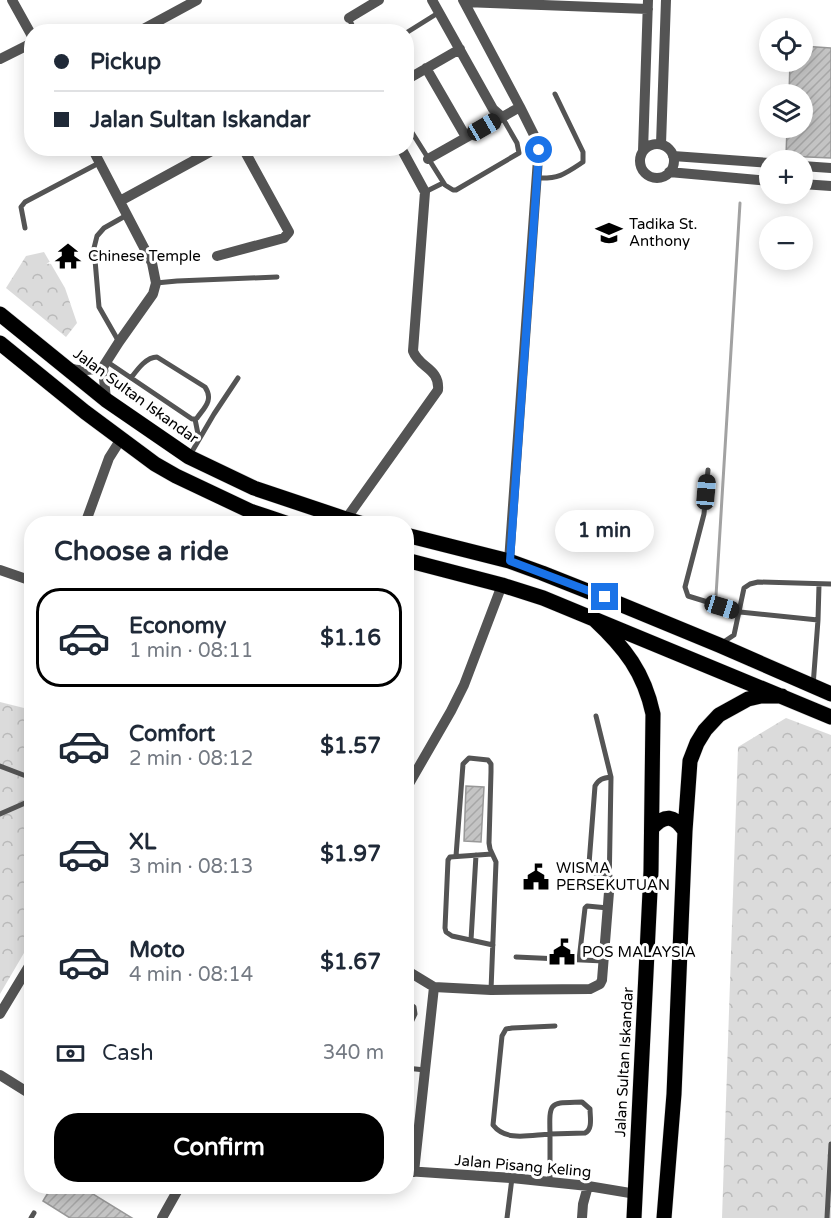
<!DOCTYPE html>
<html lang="en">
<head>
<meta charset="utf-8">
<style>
	:root { --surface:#fff; --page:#f6f6f7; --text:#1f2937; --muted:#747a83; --line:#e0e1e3; --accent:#000 }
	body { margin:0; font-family:"Varela Round",sans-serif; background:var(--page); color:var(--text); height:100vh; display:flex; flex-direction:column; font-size:22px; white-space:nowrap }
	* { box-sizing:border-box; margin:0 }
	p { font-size:20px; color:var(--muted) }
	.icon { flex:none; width:33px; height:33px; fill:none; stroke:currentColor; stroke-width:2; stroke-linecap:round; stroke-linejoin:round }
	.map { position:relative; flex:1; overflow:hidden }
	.side { position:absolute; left:24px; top:516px; width:390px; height:678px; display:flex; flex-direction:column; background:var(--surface); border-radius:24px; box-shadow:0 3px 15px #0003 }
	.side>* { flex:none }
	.guide { position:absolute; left:24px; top:24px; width:390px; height:132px; border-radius:24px; box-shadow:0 3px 15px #0003; display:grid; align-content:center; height:132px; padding:0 30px; background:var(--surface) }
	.fabs { position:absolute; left:759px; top:18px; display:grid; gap:12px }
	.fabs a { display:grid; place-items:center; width:54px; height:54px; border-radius:50%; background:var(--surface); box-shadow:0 3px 15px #0003; font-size:30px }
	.end { position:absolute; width:27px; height:27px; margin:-14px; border:8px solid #1a73e8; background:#fff; box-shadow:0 0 0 3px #fff }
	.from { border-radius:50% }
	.bubble { position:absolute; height:42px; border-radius:21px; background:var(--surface); box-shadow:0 3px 15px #0003; font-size:20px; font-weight:800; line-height:42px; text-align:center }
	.car { position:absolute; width:18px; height:36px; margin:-18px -9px; border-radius:8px; box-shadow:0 0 4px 2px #0007; background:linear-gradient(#222 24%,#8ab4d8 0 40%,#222 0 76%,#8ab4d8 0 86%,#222 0) }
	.guide b { display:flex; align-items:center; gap:21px; height:57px; font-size:22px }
	.guide b+b { border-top:2px solid var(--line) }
	.guide i { width:15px; height:15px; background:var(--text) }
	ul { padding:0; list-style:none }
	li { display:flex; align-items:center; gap:18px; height:99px; margin:0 12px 9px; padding:0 18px; border:3px solid transparent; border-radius:24px }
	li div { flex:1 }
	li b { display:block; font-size:22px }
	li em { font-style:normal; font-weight:800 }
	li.active { border-color:var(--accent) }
	li>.icon { width:54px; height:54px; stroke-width:1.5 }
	h2 { padding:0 30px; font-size:27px; line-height:72px }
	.pay { display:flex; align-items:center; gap:15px; height:66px; padding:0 30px; font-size:22px }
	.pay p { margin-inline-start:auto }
	.button { display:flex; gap:12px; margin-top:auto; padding:12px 30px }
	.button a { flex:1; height:69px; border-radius:24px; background:var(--accent); color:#fff; font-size:24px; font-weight:800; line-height:69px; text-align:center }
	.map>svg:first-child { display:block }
	.park { fill:url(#park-crowns) }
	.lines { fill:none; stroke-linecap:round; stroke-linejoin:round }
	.stream { stroke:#a2a2a2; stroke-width:3 }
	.building { fill:url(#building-hatch); stroke:#989898; stroke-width:1.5 }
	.primary-casing { stroke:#dbdbdb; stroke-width:16 }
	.lane { stroke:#545454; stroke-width:5 }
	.street { stroke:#545454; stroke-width:10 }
	.primary { stroke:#000; stroke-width:15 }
	.route { stroke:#1a73e8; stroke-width:8 }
	.labels { text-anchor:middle; stroke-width:6; stroke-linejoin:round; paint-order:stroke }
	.poi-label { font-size:15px; fill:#000; stroke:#fff; text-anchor:start }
	.street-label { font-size:15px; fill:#000; stroke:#fff }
</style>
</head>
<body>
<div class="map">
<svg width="831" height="1218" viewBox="0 0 831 1218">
	<defs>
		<pattern id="park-crowns" width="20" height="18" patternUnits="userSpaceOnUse" patternTransform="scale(1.5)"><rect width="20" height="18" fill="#dbdbdb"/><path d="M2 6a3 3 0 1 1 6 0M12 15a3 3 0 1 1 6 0" fill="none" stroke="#bababa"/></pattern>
		<pattern id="building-hatch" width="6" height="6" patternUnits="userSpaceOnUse" patternTransform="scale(1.5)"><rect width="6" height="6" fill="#c4c4c4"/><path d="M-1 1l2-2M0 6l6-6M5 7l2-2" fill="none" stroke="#a7a7a7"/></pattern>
	</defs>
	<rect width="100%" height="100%" fill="#fff"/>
	<path class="park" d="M44,252L65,288L77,323L66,337L6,288L26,256Z
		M0,702L32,710L31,941L0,994Z
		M786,718L831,735V1218H722L738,747Z"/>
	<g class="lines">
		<path class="stream" d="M716,596L740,203"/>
	</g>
	<path class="building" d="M802,46L831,48V158L786,156L787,128H802V94H789L790,62H802Z
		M466,786L484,787L481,842L464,841Z
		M52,1186H80L132,1218H70L43,1201Z"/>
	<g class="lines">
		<g class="primary-casing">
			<path id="primary" d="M0,314L106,400L189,457L254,488L346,519L363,524
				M0,343L85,412L155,464L176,476L250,511L289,524
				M406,535L509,561L542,573L605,598L719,645L831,694
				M406,560L502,585L543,598L831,717
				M594,619C625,648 644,672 653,714L651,871L634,1218
				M652,828C665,814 674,815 685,831
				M664,1218L674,1094L685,831L690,761L697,743L705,730L719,715L748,699L761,696H782"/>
		</g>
		<path class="lane" d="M349,18L355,32
			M406,33L438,13
			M406,123L445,185L453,190H456L519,153L517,143L502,117
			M537,178C559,179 565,174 583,162V152L555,94
			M425,192L443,183
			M25,228L21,207L25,202L99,163
			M156,283L177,281L277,277
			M119,342L99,307L94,248L97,236L104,228L127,215
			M106,361L192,419H195L197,418C204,408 214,400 205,387L157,357C146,357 137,370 131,378
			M195,419L199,439
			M190,455L214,414L238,378
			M708,470L704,514L685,587L688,596L740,612L818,620L813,686
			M818,620L819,585
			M722,643L734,635L744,588L750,584L758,582L831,584
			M596,716L611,777L609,892
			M0,766L26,776L32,777
			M0,814L32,800
			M492,854L450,857L448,860L445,928L446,932L452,936L493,945
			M456,856L463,764L469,758L488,760L491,764V772L489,843L490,849L496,862L491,990
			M610,876L595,873L589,864L595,786C599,779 603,778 611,777
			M471,940L476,855
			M516,957L604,961
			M579,960L585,908L587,906L608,908
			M406,1001L414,1007L415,1014L406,1033
			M406,1068L425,1070
			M582,1102L590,1109C590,1117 593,1129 585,1133L550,1134C549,1100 550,1103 582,1102Z
			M550,1182V1134C530,1135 506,1142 493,1125L502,1036L506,1029L512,1028L555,1026
			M31,1218L34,1213
			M507,1218L512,1178
			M827,1218L831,1144"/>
		<path class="street" d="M12,0L32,36
			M432,0L493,109L502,117
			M463,0L520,107L539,145L509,561
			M464,2L648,9
			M349,18L379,0
			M138,32L197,0
			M0,59L32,43
			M426,68L466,137
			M406,80L460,49
			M661,144L666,0
			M640 161a17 17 0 1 1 34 0a17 17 0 1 1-34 0Z
			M92,148L152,263L156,283L153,294L119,342L103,367
			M643,151L648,0
			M673,156L770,163
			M428,159L520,107
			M802,166L831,168
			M669,172L770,181
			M802,184L831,186
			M120,201L217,148
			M217,256L284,238L289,232L243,148
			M103,367L106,400
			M69,368C81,372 91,370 103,367
			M346,519L438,390C440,368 419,368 413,351L425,192L401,148
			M85,524L109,458L121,439
			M0,570L32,581
			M406,789L451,711L464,685L502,585
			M406,970L434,987L491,990L590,989L600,984L602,980L609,892
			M0,1014L32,961
			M0,1075L32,1095
			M406,1171L512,1178L588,1186L636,1194
			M414,1172L434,987
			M162,1218L180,1186
			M582,1218L583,1204L588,1186"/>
		<use href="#primary" class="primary"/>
	</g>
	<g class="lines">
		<path class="route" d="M539,150L510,561L605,597"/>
	</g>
	<defs>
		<g id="school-bare" transform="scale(2.07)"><path d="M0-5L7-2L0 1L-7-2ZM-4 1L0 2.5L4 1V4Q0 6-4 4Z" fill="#000" stroke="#fff" stroke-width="2.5" paint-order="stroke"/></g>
		<g id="temple-bare" transform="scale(2.07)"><path d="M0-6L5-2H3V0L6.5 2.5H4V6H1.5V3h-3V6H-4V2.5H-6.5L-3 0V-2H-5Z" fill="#000" stroke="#fff" stroke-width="2.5" paint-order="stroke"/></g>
		<g id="civic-bare" transform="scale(2.07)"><path d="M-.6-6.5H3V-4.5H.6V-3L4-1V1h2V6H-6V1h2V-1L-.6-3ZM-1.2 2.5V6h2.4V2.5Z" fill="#000" stroke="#fff" stroke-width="2.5" paint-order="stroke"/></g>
	</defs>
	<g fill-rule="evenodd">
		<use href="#school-bare" x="609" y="233"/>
		<use href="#temple-bare" x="68" y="256"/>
		<use href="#civic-bare" x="536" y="877"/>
		<use href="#civic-bare" x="562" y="952"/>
	</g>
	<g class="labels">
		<g class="poi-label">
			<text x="629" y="229">Tadika St.<tspan x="629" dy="17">Anthony</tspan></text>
			<text x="88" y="261">Chinese Temple</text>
			<text x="556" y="873">WISMA<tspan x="556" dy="17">PERSEKUTUAN</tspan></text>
			<text x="582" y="957">POS MALAYSIA</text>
		</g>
		<g class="street-label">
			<text transform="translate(136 396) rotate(36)" y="5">Jalan Sultan Iskandar</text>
			<text transform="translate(624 1062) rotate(-87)" y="5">Jalan Sultan Iskandar</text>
			<text transform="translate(523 1166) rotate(5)" y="5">Jalan Pisang Keling</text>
		</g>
	</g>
</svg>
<div class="fabs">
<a><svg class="icon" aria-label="locate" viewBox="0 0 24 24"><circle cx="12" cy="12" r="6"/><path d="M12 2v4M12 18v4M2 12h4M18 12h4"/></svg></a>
<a><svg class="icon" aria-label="layers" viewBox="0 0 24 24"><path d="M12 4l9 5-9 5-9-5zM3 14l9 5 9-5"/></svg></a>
<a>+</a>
<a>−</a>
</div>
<i class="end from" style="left:539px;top:150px"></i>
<i class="end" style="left:605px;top:597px"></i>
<div class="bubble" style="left:555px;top:510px;width:99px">1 min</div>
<i class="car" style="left:484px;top:127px;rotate:60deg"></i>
<i class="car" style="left:706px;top:492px;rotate:5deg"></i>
<i class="car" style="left:722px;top:607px;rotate:107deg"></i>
<div class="guide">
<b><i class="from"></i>Pickup</b>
<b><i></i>Jalan Sultan Iskandar</b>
</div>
<section class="side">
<h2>Choose a ride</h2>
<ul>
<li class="active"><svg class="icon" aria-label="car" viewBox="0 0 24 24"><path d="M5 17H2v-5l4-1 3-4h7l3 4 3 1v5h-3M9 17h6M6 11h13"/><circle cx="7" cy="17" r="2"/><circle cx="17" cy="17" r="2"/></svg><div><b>Economy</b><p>1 min · 08:11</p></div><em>$1.16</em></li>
<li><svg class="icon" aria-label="car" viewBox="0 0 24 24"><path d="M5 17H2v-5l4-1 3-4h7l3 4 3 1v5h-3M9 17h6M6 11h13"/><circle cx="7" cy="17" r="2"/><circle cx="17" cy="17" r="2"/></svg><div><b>Comfort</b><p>2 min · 08:12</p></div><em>$1.57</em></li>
<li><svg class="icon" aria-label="car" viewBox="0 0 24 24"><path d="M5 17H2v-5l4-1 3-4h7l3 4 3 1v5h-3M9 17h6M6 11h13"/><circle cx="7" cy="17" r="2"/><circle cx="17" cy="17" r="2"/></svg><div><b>XL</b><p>3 min · 08:13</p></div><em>$1.97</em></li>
<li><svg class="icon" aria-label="car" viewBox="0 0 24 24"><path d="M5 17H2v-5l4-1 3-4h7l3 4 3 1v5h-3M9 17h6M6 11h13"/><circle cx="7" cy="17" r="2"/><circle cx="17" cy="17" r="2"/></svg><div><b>Moto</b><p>4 min · 08:14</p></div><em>$1.67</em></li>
</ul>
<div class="pay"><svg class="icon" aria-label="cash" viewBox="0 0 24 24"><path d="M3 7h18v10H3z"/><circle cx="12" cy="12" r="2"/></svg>Cash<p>340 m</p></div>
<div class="button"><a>Confirm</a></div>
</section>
</div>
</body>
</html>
